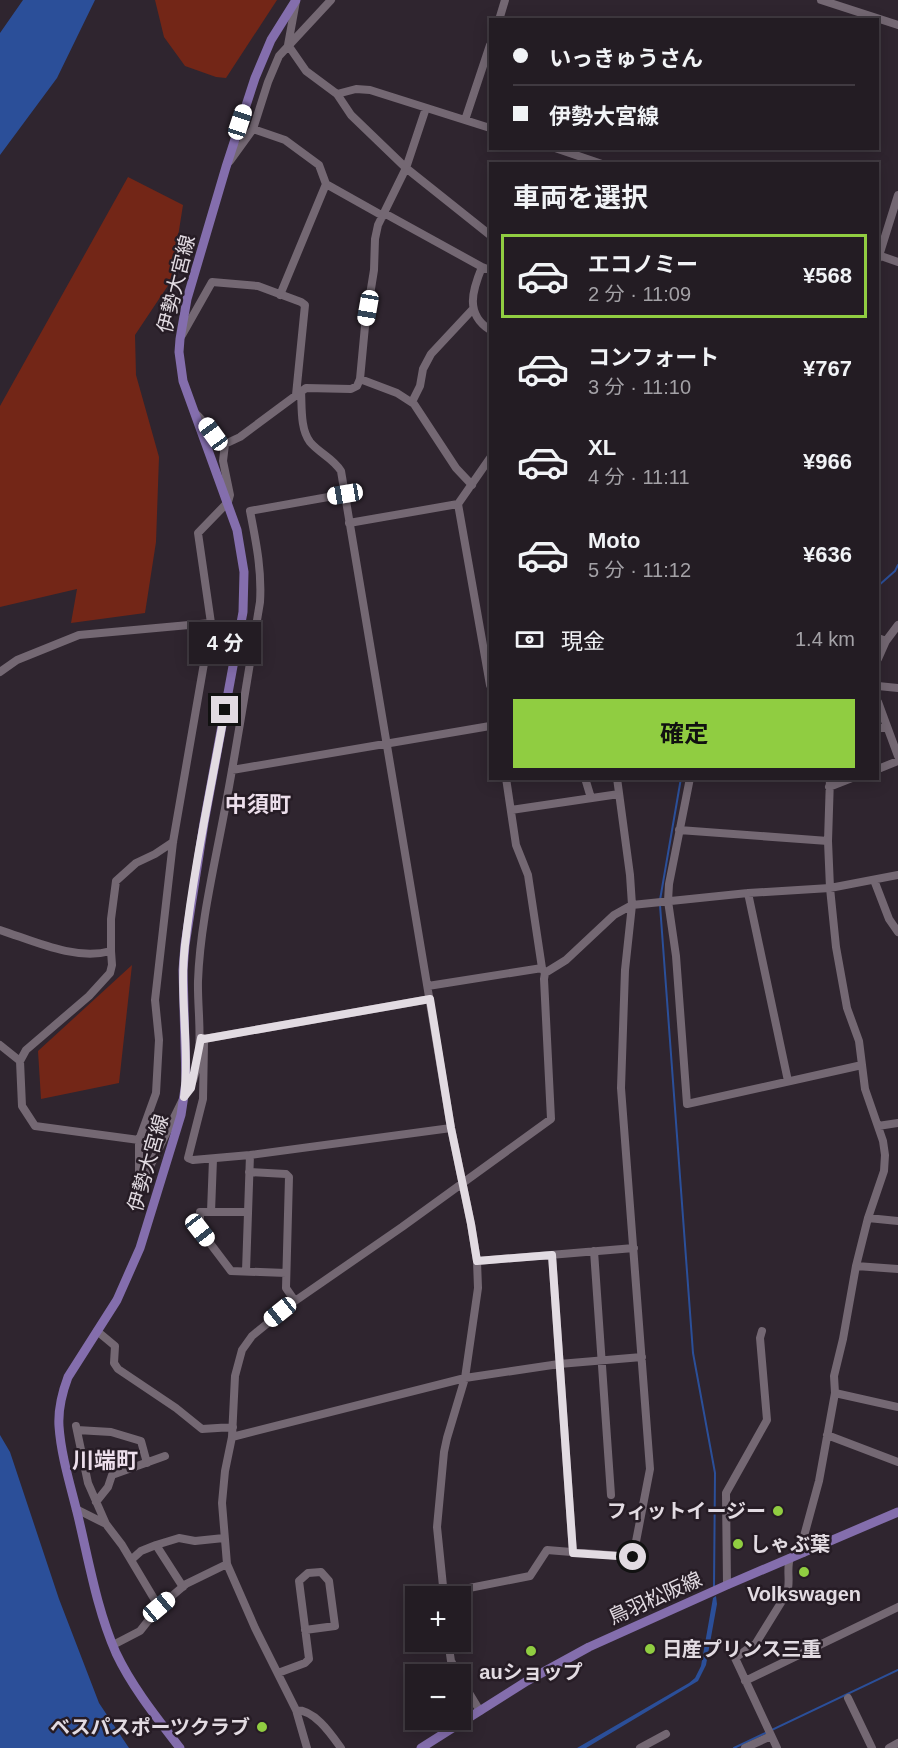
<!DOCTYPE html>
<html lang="ja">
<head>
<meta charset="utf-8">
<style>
	:root { --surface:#231c23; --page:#2f2930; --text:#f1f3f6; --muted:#a3a1a6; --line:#403a41; --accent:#90cd41 }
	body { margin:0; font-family:Helvetica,"Noto Sans JP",sans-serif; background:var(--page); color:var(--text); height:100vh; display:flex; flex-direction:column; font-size:22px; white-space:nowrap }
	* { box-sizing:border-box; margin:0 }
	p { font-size:20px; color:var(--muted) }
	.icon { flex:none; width:33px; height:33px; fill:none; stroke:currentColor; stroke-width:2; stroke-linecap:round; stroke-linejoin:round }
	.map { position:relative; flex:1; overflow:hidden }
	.side { position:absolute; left:489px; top:162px; width:390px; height:618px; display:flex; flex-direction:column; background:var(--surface); border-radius:0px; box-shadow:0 3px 15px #0003,0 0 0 2px var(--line) }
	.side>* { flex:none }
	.banner { position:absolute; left:489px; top:18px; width:390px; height:132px; border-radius:0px; box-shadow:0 3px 15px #0003,0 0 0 2px var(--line); display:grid; align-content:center; height:132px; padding:0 24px; background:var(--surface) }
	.tools { position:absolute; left:405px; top:1586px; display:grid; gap:12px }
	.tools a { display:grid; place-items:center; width:66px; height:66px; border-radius:0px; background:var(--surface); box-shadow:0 3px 15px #0003,0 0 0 2px var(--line); font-size:30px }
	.end { position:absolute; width:27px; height:27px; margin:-14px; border:8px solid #e2dbe2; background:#111; box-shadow:0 0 0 3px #111 }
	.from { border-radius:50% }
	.bubble { position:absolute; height:42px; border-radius:0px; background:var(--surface); box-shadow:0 3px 15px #0003,0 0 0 2px var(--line); font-size:20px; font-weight:700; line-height:42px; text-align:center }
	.car { position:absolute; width:18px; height:36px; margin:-18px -9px; border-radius:8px; box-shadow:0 0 4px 2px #0007; background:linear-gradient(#fff 24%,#345 0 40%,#fff 0 76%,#345 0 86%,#fff 0) }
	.banner b { display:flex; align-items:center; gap:21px; height:57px; font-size:22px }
	.banner b+b { border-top:2px solid var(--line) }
	.banner i { width:15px; height:15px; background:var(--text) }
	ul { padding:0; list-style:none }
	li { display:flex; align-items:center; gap:18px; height:84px; margin:0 12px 9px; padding:0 12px; border:3px solid transparent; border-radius:0px }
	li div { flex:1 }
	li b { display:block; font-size:22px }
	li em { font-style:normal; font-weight:700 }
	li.current { border-color:var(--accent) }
	li>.icon { width:54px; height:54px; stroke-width:1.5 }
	h2 { padding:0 24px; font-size:27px; line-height:72px }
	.pay { display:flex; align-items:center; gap:15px; height:66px; padding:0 24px; font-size:22px }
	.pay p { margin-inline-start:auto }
	.button { display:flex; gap:12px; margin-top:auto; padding:12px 24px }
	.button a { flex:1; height:69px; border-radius:0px; background:var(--accent); color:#111; font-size:24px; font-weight:700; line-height:69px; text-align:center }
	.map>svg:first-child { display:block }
	.green { fill:#732617 }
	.water { fill:#2b4f99 }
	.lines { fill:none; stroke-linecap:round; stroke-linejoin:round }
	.stream { stroke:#2b4f99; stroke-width:2 }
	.minor { stroke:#746873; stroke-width:8 }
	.major { stroke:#846ead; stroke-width:9 }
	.route { stroke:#e2dbe2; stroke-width:8 }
	.poi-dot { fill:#90cd41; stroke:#261c25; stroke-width:2 }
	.labels { text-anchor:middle; stroke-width:5; stroke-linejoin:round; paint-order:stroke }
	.street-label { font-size:20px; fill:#e2dbe2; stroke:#261c25 }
	.poi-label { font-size:20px; font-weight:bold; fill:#e2dbe2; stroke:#261c25; text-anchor:end }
	.quarter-label { font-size:22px; font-weight:bold; fill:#ecdeeb; stroke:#261c25 }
</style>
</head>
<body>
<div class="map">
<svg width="898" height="1748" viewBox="0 0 898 1748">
	<rect width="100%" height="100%" fill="#2f252f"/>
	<path class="green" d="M155,0H277L226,78L216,77L185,66L164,37Z
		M128,177L183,205L171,281L135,335L136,375L159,457L156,542L145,613L71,623L77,589L0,607V406Z
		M132,965L119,1083L41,1099L38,1051Z"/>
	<path class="water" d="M23,0H95L57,78L0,155V33Z
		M0,1435L10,1452L59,1599L99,1703L129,1748H0Z
		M716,1596L717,1604L706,1665L698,1681L586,1748H577L689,1683L695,1678L701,1666L713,1598Z"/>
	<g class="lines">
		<path class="stream" d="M878,586L895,571L898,565
			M660,900L681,778
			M660,905L693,1353L715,1473L714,1587
			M734,1748L898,1670"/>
		<path class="minor" d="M821,0L898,25
			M296,1L288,45L306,71L337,94L351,115L406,168L490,235
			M499,20L505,0
			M337,94L356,89L370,90L490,128
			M465,120L490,45
			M253,129L285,140L319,165L326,184L383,216
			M555,148L602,164
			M230,161L253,129L268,82L279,56L331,0
			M384,213L482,267C472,291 465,314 490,330
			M878,255L898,262
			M878,259L898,195
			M482,267L490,270
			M280,295L326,184
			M182,335L212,282L258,286L301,302L305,305L296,395
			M360,379L397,393L414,404L456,468L472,485
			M301,391C302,406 300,429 310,442C319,453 333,458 341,471L451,1128L471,1224L477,1261L478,1288L465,1378L447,1438L444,1452L437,1527L444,1596
			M412,402L420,386L423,369L431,354L473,309
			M195,413C206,423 214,435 225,444
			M225,444L223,461L230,495L228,502L198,533L211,623L173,842L155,1000L159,1040L156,1093L139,1140V1189L184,1097C208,1064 197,1019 198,981C200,927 213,872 223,819C237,747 248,674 260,602C262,570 256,542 250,511L345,494
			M225,444L240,437L306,388L351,389L357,386L360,379L365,326L374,270L375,239L378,225L406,168L426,108
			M458,504L490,685
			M349,523L458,504L490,458
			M878,638L886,641
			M878,659L886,641L898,625
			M0,672L17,660L79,635L211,623
			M878,686L898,688
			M878,702L898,756
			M878,729L887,726
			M878,769L898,761
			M232,770L490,726
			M585,778L591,798
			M690,778L669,884L668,901L676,956L687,1104L862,1065
			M829,787L852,778
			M511,810L619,794
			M679,830L828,841
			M874,880L889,919L898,932
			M748,893L788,1081
			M0,930C34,941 75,961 111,951V919L116,881L136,863L155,854L173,842
			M545,973L566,960L614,915L632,905L748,893L830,888L898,875
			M428,986L542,968
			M201,1037L204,1039L430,999
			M204,1043L203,1099L188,1158L193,1160L250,1155L451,1128
			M0,1045L20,1061L22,1106L35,1126L139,1140
			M20,1061L26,1050L89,996L110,973L112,965L111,951
			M878,1126L898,1123
			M249,1172L286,1174L289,1177L286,1288L295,1301
			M211,1212L213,1159
			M248,1212H200V1230L231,1271L286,1273
			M868,1218L898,1221
			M594,1251L611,1495
			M552,1255L573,1553
			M477,1261L634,1248
			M856,1266L898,1269
			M246,1271L250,1155
			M97,1331L115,1346L114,1363L118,1369L176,1408L202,1429L233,1427
			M835,1393L898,1407
			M76,1426L88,1483L106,1524
			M77,1430L111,1432L141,1441L147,1463
			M827,1435L898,1462
			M232,1437L465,1378L559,1364L642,1357
			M84,1460L117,1454H128L132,1468
			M96,1502L108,1487L112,1475L165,1456
			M76,1509L106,1524L122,1545L159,1607
			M156,1545L179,1538L195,1541L224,1538
			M803,1553L804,1536L819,1481L835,1393L834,1376L843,1339L856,1266L868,1218L884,1171L885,1155L883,1141L865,1089L859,1041L847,1008L836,947L830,888L828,841L830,778
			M131,1560L141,1551L156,1545L183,1587
			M727,1585L726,1493L767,1420L760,1338L762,1331
			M444,1593L530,1576L547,1550L633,1557L650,1469L621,1088L625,970L632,905L630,875L617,778
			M448,1641L451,1661L458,1674
			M113,1645L140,1631L159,1607L186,1584L227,1564
			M278,1673L305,1663L309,1659L299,1581L308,1573L321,1572L329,1581L335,1626L305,1630
			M460,1678L480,1711
			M745,1681L898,1607
			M848,1698L872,1748
			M296,1710C315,1710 331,1734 341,1748
			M307,1748L296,1710L255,1628L227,1564L222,1503L225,1471L232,1437L235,1376L242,1350L252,1336L295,1301L402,1227L551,1119L544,979L545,973L542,968L528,875L516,845L506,778
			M640,1748L666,1734
			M745,1748L771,1736
			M777,1748L735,1658L756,1643L787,1593C791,1581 786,1570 790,1558
			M889,1748L898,1743"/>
		<path class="major" d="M180,1748C157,1718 132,1687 116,1653C97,1610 89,1562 78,1516C71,1487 61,1456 59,1426C58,1410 62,1393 68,1377L117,1300L140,1248L181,1115L186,1082L183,970L185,945L204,823L243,612L244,572L237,530L183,381L179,352L180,339L187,299L226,167L255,78L271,40L296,0
			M421,1748L527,1681L589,1647L727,1585L898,1512"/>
	</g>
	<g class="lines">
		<path class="route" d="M225,710C211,788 194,866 185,945C179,996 190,1047 184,1097L191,1088L201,1038L204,1039L430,999L451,1128L471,1224L477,1261L552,1255L573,1553L633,1557"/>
	</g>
	<g class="poi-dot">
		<circle cx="778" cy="1511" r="6"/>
		<circle cx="738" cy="1544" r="6"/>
		<circle cx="804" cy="1572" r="6"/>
		<circle cx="650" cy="1649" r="6"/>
		<circle cx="531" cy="1651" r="6"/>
		<circle cx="262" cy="1727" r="6"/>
	</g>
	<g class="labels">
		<g class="street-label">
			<text transform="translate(176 284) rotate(-76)" y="7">伊勢大宮線</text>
			<text transform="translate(148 1163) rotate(-74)" y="7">伊勢大宮線</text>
			<text transform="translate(655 1598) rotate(-24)" y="7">鳥羽松阪線</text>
		</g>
		<g class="poi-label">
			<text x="766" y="1518">フィットイージー</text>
			<text x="750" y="1551" text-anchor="start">しゃぶ葉</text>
			<text x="804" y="1601" text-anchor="middle">Volkswagen</text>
			<text x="662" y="1656" text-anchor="start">日産プリンス三重</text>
			<text x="531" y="1679" text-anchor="middle">auショップ</text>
			<text x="250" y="1734">ベスパスポーツクラブ</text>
		</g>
		<g class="quarter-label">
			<text x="258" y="812">中須町</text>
			<text x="105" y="1468">川端町</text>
		</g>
	</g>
</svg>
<div class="tools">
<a>+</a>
<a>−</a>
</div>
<i class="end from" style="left:633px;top:1557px"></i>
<i class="end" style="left:225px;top:710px"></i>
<div class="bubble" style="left:189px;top:622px;width:72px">4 分</div>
<i class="car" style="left:240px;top:122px;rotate:18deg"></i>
<i class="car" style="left:368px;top:308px;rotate:190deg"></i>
<i class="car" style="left:213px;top:434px;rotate:324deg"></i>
<i class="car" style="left:345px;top:494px;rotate:260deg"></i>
<i class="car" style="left:200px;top:1230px;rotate:142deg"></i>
<i class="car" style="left:280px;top:1312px;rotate:231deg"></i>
<i class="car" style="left:159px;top:1607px;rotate:50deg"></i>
<div class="banner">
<b><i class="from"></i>いっきゅうさん</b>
<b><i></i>伊勢大宮線</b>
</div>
<section class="side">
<h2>車両を選択</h2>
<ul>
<li class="current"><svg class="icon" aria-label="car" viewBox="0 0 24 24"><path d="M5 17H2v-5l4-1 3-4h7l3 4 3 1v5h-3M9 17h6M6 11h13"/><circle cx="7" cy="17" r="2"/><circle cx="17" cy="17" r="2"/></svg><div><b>エコノミー</b><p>2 分 · 11:09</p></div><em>¥568</em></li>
<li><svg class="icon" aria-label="car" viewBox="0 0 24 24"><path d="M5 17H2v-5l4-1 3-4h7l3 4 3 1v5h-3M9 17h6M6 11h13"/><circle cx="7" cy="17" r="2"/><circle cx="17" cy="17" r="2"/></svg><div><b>コンフォート</b><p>3 分 · 11:10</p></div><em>¥767</em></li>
<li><svg class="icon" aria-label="car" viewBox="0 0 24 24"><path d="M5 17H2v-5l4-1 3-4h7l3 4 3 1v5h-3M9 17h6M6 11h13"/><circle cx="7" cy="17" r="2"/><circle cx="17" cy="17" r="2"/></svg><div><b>XL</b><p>4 分 · 11:11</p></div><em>¥966</em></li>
<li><svg class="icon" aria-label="car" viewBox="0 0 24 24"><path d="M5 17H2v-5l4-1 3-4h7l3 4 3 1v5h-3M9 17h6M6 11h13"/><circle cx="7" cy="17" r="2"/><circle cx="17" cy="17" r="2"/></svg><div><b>Moto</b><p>5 分 · 11:12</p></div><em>¥636</em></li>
</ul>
<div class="pay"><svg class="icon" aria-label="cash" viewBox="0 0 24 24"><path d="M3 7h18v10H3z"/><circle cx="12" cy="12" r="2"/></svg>現金<p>1.4 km</p></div>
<div class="button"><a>確定</a></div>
</section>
</div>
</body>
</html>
